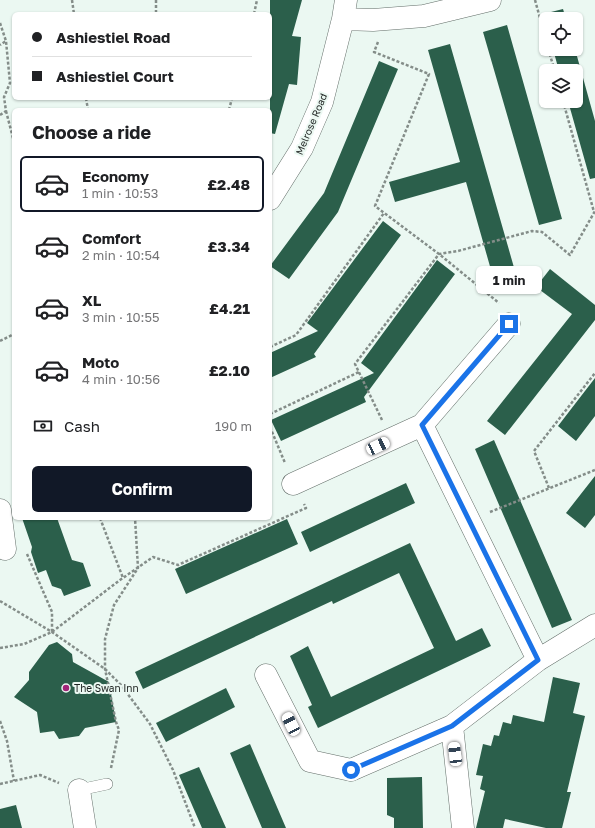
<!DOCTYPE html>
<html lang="en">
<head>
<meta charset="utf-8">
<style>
	:root { --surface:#fff; --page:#f2f2f2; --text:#202124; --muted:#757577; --line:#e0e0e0; --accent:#111827 }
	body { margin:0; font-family:"Golos Text",sans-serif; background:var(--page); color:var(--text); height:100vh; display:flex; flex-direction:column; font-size:15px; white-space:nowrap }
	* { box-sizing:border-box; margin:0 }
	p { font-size:13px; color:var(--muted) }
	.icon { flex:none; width:22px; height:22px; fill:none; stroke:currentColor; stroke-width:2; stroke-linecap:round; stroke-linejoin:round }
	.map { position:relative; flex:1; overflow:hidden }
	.panel { position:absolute; left:12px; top:108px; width:260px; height:412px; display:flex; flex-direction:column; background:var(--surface); border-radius:6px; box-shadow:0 1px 3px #0004 }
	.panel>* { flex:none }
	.guide { position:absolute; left:12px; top:12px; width:260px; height:88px; border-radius:6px; box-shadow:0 1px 3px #0004; display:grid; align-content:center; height:88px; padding:0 20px; background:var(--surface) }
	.tools { position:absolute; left:539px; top:12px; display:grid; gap:8px }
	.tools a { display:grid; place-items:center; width:44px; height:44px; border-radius:6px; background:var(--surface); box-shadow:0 1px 3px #0004; font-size:20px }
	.end { position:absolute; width:18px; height:18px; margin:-9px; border:5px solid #1a73e8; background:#fff; box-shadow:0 0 0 2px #fff }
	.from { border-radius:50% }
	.bubble { position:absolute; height:28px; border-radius:6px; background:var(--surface); box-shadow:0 1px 3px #0004; font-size:13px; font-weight:700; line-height:28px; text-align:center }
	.car { position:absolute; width:12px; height:24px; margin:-12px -6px; border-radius:5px; box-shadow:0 0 3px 1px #0007; background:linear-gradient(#fff 24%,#345 0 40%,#fff 0 76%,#345 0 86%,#fff 0) }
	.guide b { display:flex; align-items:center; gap:14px; height:38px; font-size:15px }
	.guide b+b { border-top:1px solid var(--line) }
	.guide i { width:10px; height:10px; background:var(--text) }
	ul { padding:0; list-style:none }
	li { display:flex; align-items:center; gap:12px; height:56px; margin:0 8px 6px; padding:0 12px; border:2px solid transparent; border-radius:6px }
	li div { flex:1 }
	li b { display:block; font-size:15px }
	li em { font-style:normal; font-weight:700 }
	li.selected { border-color:var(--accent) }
	li>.icon { width:36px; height:36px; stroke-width:1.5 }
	h2 { padding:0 20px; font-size:18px; line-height:48px }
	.pay { display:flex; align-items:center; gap:10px; height:44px; padding:0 20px; font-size:15px }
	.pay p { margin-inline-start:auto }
	.button { display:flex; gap:8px; margin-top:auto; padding:8px 20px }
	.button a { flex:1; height:46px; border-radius:6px; background:var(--accent); color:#fff; font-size:16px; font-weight:700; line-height:46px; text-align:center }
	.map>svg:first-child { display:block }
	.building { fill:#2b5f4b }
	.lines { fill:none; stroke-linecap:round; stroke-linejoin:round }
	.lane-casing { stroke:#636e69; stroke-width:12 }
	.street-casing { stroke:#636e69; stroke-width:23 }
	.path { stroke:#848d89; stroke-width:2.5; stroke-dasharray:3 2; stroke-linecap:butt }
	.lane { stroke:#fff; stroke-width:11 }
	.street { stroke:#fff; stroke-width:22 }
	.route { stroke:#1a73e8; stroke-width:5 }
	.poi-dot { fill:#a02378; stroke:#ebf8f2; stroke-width:1.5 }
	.labels { text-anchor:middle; stroke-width:4; stroke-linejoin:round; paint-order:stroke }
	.street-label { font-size:10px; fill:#1d2220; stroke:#ebf8f2 }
	.poi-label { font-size:10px; fill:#1d2220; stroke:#ebf8f2; text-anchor:start }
</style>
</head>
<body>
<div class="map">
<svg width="595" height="828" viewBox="0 0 595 828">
	<rect width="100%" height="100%" fill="#ebf8f2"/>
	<path class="building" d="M270,0H302L292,36L301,37L297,85L289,84L275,134L270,133Z
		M563,9L566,19H546V25L543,14Z
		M507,25L562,219L539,225L483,32Z
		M450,44L517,278L495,284L466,182L395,202L389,182L460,162L428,50Z
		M553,49H575L595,121V178L590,179L568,101H576V71H559Z
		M379,61L398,69L338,212L289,279L270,266L324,193Z
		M383,221L401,235L314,354L316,357L270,378V353L318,331L307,323Z
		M437,260L455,274L364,397L366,402L281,441L271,420L374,373L361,363Z
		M550,269L595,305V320L505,435L487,421L572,314L536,287Z
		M595,378V416L576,441L558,426Z
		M494,440L572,620L552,628L475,449Z
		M595,476V515L585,528L566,513Z
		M406,483L415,503L310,552L301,532Z
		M22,518H57L72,560L83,563L91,586L64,596L61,589L52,586L46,570L38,573L31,552L32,547Z
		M287,519L298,544L186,594L175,569Z
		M410,543L456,641L482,628L491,646L318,728L308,707L312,705L290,656L308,646L331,697L434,648L399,573L333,604L332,601L143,689L135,672Z
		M57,642L72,654L73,662L109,682L116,722L85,728L79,736L59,739L54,731L40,733L37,712L14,697L29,680V672L49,645Z
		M553,677L580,683L573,713L585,716L567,792H571L562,828H546L505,819L503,828H476L485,791L480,789L483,776L476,775L483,744L491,746L494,735L499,736L503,722L511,724L513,715L544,722Z
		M226,688L235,707L166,742L156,723Z
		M250,744L286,828H262L230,753Z
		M199,767L226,828H202L179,775Z
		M422,777L423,828H394V818L387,815V778Z
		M16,805L22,828H0V809Z"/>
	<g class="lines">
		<g class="lane-casing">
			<path id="lane" d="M79,790L107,784"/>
		</g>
		<g class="street-casing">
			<path id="street" d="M343,19L373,20L424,16L490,0
				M270,199L302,148L322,102L343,19L346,0
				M422,425L538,660
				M293,484L422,425L509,324
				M0,510L5,549
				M266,675L310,761L351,770L452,726L538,660L595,625
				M452,726L463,828
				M79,790L85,828"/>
		</g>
		<path class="path" d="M72,0L74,14
			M156,0V14
			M535,0L546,40
			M254,14L257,0
			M0,23L6,41L0,45
			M378,42L374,52L429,74L375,206L439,254L499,303
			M548,49L555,71
			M86,98L88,110
			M563,101L594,212
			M229,110L232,98
			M6,111L14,142
			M0,115L6,111L4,97L10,83L6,41
			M0,341L14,334
			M270,347L296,335L384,213
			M270,414L359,372
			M382,420L355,364L439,254L458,251L532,231L542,232L570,255L595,211
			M270,427L285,463
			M549,488L534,451L595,373
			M490,512L595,470
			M100,518L123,578
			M27,554L52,612V632
			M0,601L52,632L105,669L121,685L150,724L173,770L195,828
			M0,648L24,644L52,632L120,580L153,557L178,565L306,508L304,504
			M0,721L7,741L14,781
			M111,768L119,730L116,722L105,669V639L114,605L138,568L135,518
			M0,784L40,775L59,783"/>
		<use href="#lane" class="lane"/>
		<use href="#street" class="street"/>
	</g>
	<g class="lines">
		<path class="route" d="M351,770L452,726L538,660L422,425L509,324"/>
	</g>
	<circle class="poi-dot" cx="66" cy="688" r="4"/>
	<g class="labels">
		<g class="street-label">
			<text transform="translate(311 124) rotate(-67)" y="4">Melrose Road</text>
		</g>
		<g class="poi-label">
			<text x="74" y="692">The Swan Inn</text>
		</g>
	</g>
</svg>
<div class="tools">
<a><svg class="icon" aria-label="locate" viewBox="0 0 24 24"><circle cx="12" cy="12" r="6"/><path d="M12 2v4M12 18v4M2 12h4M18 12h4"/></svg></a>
<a><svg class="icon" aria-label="layers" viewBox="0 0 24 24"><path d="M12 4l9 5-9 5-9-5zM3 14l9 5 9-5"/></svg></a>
</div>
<i class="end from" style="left:351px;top:770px"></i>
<i class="end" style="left:509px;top:324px"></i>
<div class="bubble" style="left:476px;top:266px;width:66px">1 min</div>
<i class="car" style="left:378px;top:446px;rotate:65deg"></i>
<i class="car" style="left:291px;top:724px;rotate:333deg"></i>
<i class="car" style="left:455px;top:754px;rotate:353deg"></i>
<div class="guide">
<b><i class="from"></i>Ashiestiel Road</b>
<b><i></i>Ashiestiel Court</b>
</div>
<section class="panel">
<h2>Choose a ride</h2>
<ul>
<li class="selected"><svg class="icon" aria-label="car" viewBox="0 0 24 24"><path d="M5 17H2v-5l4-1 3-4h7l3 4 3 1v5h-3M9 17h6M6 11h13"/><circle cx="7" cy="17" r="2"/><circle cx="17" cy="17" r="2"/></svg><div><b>Economy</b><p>1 min · 10:53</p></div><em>£2.48</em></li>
<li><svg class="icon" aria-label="car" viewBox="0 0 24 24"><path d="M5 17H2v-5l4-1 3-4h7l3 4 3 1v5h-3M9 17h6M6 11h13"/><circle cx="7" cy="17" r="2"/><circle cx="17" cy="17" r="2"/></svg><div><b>Comfort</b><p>2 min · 10:54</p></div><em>£3.34</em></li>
<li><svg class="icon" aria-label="car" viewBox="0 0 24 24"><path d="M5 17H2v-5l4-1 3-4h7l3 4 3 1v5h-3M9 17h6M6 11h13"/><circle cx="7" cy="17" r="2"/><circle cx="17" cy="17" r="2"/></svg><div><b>XL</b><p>3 min · 10:55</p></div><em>£4.21</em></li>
<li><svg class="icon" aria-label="car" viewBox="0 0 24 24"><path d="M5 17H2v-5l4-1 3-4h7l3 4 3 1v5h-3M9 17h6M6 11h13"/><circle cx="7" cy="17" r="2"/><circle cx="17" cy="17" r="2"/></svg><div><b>Moto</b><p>4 min · 10:56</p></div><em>£2.10</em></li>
</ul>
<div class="pay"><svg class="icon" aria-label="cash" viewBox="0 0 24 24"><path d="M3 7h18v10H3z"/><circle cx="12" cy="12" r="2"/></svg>Cash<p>190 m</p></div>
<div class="button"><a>Confirm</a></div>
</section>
</div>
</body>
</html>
